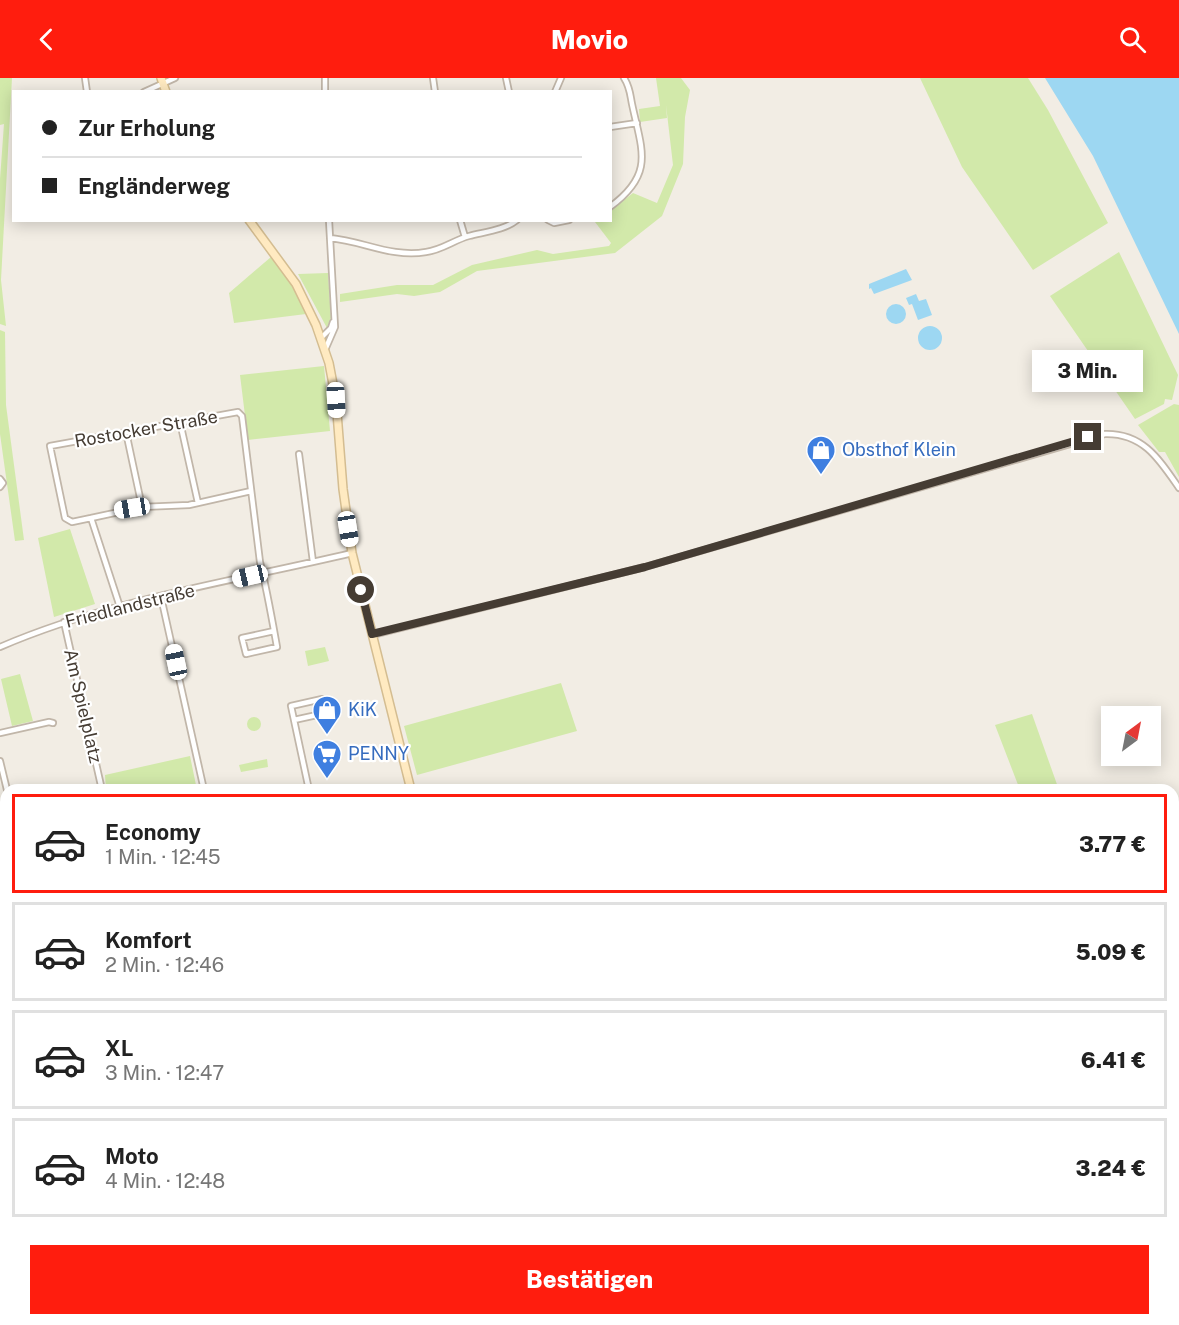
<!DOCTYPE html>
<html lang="de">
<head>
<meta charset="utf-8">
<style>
	:root { --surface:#fff; --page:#f2f2f2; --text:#222; --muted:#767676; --line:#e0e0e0; --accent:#ff1d0e }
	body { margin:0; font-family:"Public Sans",sans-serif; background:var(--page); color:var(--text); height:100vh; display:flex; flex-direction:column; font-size:22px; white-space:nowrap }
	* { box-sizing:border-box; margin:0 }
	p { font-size:20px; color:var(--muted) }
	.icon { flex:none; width:33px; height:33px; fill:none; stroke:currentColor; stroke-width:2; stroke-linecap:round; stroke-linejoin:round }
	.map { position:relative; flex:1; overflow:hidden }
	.drawer { position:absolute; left:0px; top:706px; width:1179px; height:542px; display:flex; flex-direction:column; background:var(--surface); border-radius:18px 18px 0 0; box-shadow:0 3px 15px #0003 }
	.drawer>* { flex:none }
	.top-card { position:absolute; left:12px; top:12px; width:600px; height:132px; border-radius:0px; box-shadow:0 3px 15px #0003; display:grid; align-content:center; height:132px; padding:0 30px; background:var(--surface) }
	.needle { width:39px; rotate:32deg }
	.fabs { position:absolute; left:1101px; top:628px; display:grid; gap:12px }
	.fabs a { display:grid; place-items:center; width:60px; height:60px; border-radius:0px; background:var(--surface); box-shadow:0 3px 15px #0003; font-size:30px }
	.end { position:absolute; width:27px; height:27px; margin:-14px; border:8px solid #453c33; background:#fff; box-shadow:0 0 0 3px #fff }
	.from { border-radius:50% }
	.bubble { position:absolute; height:42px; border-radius:0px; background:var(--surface); box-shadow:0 3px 15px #0003; font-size:20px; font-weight:800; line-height:42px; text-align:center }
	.car { position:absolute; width:18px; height:36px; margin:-18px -9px; border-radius:8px; box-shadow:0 0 4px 2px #0007; background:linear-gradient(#fff 24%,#345 0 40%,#fff 0 76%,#345 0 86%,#fff 0) }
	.top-card b { display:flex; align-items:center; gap:21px; height:57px; font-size:22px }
	.top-card b+b { border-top:2px solid var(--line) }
	.top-card i { width:15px; height:15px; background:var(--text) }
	ul { padding:10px 0 0; list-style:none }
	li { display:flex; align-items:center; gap:18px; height:99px; margin:0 12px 9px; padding:0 18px; border:3px solid var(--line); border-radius:0px }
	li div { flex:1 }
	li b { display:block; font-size:22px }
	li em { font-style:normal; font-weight:800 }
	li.current { border-color:var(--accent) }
	li>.icon { width:54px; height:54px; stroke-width:1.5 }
	.cta { display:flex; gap:12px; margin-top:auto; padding:12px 30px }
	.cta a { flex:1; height:69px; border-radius:0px; background:var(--accent); color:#fff; font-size:24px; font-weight:800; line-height:69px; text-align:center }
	header { display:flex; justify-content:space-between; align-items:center; height:78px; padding:0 30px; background:var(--accent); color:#fff; font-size:27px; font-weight:800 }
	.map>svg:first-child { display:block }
	.green { fill:#d2e9aa }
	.water { fill:#9dd7f2 }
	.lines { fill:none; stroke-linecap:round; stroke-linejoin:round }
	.minor-casing { stroke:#c1b6a9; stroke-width:8 }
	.tertiary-casing { stroke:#c1b6a9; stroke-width:9 }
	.secondary-casing { stroke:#d4bd91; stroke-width:10 }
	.minor { stroke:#fff; stroke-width:4.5 }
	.tertiary { stroke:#fff; stroke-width:6 }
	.secondary { stroke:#ffeac1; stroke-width:7 }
	.route { stroke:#453c33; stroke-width:8 }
	.labels { text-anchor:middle; stroke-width:4.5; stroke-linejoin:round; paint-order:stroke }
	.street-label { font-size:18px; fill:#453c33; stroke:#fff }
	.shop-label { font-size:18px; fill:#366cbe; stroke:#fff; text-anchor:start }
</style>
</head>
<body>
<header><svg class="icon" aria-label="back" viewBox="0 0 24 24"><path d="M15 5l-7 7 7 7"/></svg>Movio<svg class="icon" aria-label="search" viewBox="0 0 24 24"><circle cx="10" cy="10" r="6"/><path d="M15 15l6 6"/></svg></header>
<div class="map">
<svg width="1179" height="1247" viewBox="0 0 1179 1247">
	<rect width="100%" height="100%" fill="#f2ede4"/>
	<path class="green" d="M0,0H12L1,202L6,248L0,246V101L4,46L0,47V51Z
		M656,0H681L690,12L685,39L683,86L662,138L615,175L477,193L440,214L414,218L397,216L340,224V216L397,207H433L472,187L537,172L553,176L609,168L611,165L595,144L610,142L611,132L633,115L657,125L673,87L666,27L667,40L640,44L639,31L660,28Z
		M920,0H1028L1048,32L1108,145L1033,192L962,89Z
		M1119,174L1178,297L1172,322L1165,321L1164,326L1135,341L1050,218Z
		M271,179L291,206L306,236L234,245L229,215Z
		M328,195L331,240L327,250L298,196Z
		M0,252L5,254L6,327L24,462L15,463L0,356Z
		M324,288L330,353L248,362L240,297Z
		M1174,326L1179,327V399L1165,374H1159L1138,347Z
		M70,451L95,526L54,539L38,460Z
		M325,569L329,583L308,588L305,573Z
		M20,596L33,643L12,648L1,601Z
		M561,605L577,653L417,697L404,648Z
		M1032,636L1059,712H1020L995,647Z
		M247 646a7 7 0 1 1 14 0a7 7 0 1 1-14 0Z
		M190,678L197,712H106L105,697Z
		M267,681L268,689L241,694L239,687Z
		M1179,1080V1196L1173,1185V1083Z
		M1173,1222L1179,1234V1247H1136L1134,1242H1173Z"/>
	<path class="water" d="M1045,0H1179V256L1093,78Z
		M906,191L912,202L874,216L871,210L869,211V206Z
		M916,216L919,223L926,221L932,237L918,242L912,226L909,227L906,220Z
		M886 236a10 10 0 1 1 20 0a10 10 0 1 1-20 0Z
		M918 260a12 12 0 1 1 24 0a12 12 0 1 1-24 0Z"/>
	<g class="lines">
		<g class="minor-casing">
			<path id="minor" d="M85,0L87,14
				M325,0V14
				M433,0L435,14
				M506,0L509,14
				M144,14L175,0
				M555,14L561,0
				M610,49L637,45
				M610,129C655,96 642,73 632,26C630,16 630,9 624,0
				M460,142L465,159
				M548,142L554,145L569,142
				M330,160C363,163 392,180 426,174C442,172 454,162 469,158C484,154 505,152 517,142
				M321,260L331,250L333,244
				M325,272L335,249L329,142
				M180,344L198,425
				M126,354L142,429
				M299,376L313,484
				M0,401L3,405L0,409
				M91,440L142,429L189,427L251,413
				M161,519L204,712
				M120,529L91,440L72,444L65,440L50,368L238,334L242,338L260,484C267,512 272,541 277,569L246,576L242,560L274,553
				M64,544L102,712
				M372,557L645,489L1105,356C1143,355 1159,381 1179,410
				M0,569C111,521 235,503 352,475
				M294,642L326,635L325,623L322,621L291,628L309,712
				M0,655L49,644L53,645
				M0,683L7,712
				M0,823L6,822
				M0,901L6,915
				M0,964L6,957
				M0,996L6,1022
				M0,1050L6,1049
				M0,1099L6,1098
				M0,1164L6,1163
				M0,1215L6,1214
				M205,1242L206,1247
				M837,1242L838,1247
				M1055,1242L1057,1247
				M421,1247L422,1242
				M889,1247L907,1242"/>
		</g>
		<g class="tertiary-casing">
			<path id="tertiary" d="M153,1247L160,1242
				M167,1247L175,1242"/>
		</g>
		<g class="secondary-casing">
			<path id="secondary" d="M161,0L166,14
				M249,142L296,206L316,247L329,285L336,322L343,411L352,475L411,712
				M552,1242L553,1247"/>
		</g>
		<use href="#minor" class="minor"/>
		<use href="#tertiary" class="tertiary"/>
		<use href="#secondary" class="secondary"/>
	</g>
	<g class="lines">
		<path class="route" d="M361,512L372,556L645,489L1088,359"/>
	</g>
	<defs>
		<g id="shop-pin" transform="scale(1.5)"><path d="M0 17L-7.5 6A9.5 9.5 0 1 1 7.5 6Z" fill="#3f7fe0" stroke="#fff"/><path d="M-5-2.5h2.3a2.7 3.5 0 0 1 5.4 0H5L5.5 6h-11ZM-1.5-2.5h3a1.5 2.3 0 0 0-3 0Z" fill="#fff"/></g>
		<g id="supermarket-pin" transform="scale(1.5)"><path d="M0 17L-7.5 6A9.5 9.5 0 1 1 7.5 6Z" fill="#3f7fe0" stroke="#fff"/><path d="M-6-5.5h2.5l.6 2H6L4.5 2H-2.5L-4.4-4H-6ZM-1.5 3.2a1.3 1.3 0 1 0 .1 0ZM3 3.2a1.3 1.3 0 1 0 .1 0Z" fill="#fff"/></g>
	</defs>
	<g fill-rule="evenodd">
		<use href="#shop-pin" x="821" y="372"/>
		<use href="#shop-pin" x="327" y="632"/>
		<use href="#supermarket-pin" x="327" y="676"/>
	</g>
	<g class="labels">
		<g class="street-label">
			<text transform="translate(146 351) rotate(-10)" y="6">Rostocker Straße</text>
			<text transform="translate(130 528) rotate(-14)" y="6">Friedlandstraße</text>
			<text transform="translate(83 628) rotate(77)" y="6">Am Spielplatz</text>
		</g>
		<g class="shop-label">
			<text x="842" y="378">Obsthof Klein</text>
			<text x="348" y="638">KiK</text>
			<text x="348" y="682">PENNY</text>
		</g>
	</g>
</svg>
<div class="fabs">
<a><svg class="needle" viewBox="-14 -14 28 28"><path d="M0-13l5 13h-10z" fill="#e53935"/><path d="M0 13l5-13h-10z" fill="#767676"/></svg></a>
</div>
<i class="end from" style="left:361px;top:512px"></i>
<i class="end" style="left:1088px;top:359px"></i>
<div class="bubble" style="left:1032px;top:272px;width:111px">3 Min.</div>
<i class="car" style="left:336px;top:322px;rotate:177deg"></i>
<i class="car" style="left:132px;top:430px;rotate:261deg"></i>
<i class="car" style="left:348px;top:451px;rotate:171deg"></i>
<i class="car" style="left:250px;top:498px;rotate:257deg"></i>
<i class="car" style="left:176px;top:584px;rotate:348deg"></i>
<div class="top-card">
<b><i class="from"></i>Zur Erholung</b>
<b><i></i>Engländerweg</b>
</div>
<section class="drawer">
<ul>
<li class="current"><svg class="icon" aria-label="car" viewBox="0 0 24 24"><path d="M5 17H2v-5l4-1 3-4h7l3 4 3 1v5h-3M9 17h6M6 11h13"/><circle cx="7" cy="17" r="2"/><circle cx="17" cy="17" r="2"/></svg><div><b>Economy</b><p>1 Min. · 12:45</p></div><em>3.77 €</em></li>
<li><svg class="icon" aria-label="car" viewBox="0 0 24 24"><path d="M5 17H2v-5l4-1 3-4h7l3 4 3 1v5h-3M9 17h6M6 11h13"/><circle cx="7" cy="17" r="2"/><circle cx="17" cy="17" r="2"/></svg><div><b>Komfort</b><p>2 Min. · 12:46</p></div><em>5.09 €</em></li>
<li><svg class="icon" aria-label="car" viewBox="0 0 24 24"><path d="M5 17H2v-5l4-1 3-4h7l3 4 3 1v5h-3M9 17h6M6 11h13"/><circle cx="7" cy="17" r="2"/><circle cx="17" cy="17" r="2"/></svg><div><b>XL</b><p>3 Min. · 12:47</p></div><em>6.41 €</em></li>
<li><svg class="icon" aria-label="car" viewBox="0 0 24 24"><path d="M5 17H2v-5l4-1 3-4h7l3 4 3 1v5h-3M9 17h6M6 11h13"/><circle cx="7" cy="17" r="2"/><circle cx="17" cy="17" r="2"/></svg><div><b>Moto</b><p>4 Min. · 12:48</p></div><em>3.24 €</em></li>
</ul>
<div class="cta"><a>Bestätigen</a></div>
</section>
</div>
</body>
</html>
